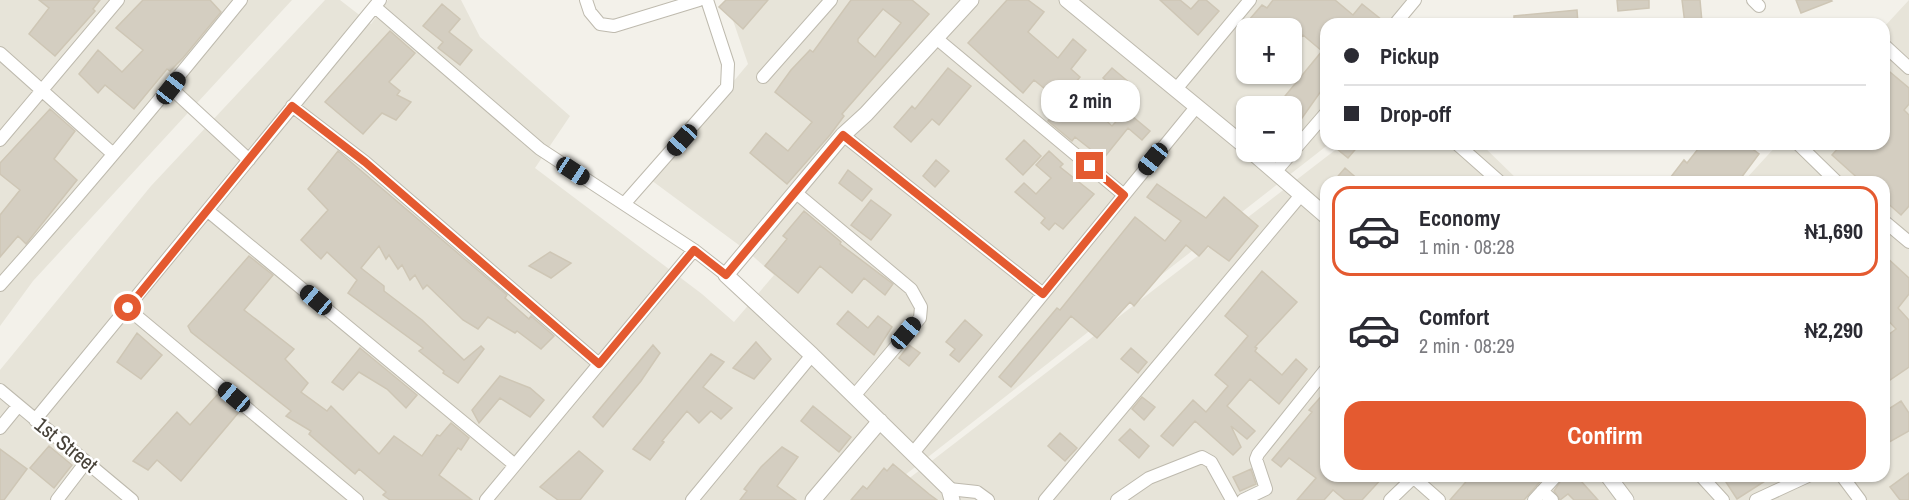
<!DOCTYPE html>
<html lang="en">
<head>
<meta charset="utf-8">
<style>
	:root { --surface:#fff; --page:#f2f2f3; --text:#2b2b33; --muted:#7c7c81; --line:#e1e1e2; --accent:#e45a30 }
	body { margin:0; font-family:"Archivo Narrow",sans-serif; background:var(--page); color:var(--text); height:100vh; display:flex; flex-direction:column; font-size:22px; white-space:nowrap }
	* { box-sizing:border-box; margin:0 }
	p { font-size:20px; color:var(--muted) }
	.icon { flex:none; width:33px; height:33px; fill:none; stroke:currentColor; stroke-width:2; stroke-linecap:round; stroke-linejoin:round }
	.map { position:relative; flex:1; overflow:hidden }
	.details { position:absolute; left:1320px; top:176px; width:570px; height:306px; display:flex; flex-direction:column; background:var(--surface); border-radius:18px; box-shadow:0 2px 4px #0004 }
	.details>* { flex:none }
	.top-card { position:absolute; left:1320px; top:18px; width:570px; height:132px; border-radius:18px; box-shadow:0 2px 4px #0004; display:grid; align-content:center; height:132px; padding:0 24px; background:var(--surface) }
	.fabs { position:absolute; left:1236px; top:18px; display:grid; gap:12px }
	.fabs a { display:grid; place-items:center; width:66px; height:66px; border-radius:12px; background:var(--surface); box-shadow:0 2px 4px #0004; font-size:30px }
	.end { position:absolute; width:27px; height:27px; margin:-14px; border:8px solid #e45a30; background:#fff; box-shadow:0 0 0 3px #fff }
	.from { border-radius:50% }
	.bubble { position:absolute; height:42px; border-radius:18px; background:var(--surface); box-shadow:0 2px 4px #0004; font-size:20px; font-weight:700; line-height:42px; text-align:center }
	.car { position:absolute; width:18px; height:36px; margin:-18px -9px; border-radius:8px; box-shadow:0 0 4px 2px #0007; background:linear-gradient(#222 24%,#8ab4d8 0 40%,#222 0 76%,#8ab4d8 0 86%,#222 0) }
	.top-card b { display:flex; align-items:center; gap:21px; height:57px; font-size:22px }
	.top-card b+b { border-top:2px solid var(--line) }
	.top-card i { width:15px; height:15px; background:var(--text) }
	ul { padding:10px 0 0; list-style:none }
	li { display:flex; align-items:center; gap:18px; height:90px; margin:0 12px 9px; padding:0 12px; border:3px solid transparent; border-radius:18px }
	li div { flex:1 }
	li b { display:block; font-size:22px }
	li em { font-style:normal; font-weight:700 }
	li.current { border-color:var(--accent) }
	li>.icon { width:54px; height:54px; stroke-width:1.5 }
	.primary-button { display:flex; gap:12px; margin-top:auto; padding:12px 24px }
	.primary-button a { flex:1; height:69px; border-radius:18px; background:var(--accent); color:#fff; font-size:24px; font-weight:700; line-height:69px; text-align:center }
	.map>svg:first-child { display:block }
	.residential { fill:#e7e4d9; fill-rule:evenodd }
	.building { fill:#d4cec1; stroke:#cec6b5; stroke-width:1.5; fill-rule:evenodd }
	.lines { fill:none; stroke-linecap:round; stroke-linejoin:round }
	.minor-casing { stroke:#bebaae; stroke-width:14 }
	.tertiary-casing { stroke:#bebaae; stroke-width:17 }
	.minor { stroke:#fff; stroke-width:12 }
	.tertiary { stroke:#fff; stroke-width:15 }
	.route { stroke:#e45a30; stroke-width:8 }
	.labels { text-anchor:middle; stroke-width:5; stroke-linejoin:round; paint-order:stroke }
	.street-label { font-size:21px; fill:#474239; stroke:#fff }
</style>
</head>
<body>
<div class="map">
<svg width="1909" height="500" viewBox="0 0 1909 500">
	<rect width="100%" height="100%" fill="#f3f1ea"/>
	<path class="residential" d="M0,0H292L33,281L0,326Z
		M325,0H340L371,24L388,0H461L480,37L570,116L535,168L702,294L734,322L774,275L747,251L651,180L748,64L726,0H1420L1398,24H1326V144H1329L873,500H0V370L151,186ZM1246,28H1292V74H1246ZM1246,106H1292V152H1246Z
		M1909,0V500H881L1343,144H1481L1519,181L1326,182V476H1884V182L1744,181L1778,144H1884V27Z"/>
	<path class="building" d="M39,0H100L93,9L95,11L55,56L29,34L49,8Z
		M143,0H210L221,12L183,58L170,71L167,69L134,109L105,85L98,93L79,74L98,50L122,72L143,50L116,28Z
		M726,0H768L743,29L719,7Z
		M851,0H912L929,14L842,114L844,116L830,135L787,184L750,153L766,133L788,151L812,122L775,92L791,70L810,50L813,52ZM883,9L901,23L875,57L858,42V39Z
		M1007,0H1028L1044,12L1028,32L1058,58L1073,39L1086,50L1071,69L1080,77L1071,88L1112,126L1126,111L1150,131L1142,140L1128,128L1103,159L1075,137L1072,141L1048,121L1062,103L1034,80L1023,93L968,43Z
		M1160,0H1180L1191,9L1199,0H1206L1219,11L1198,35Z
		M1273,0H1335L1353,15L1362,4L1387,24H1326V84L1302,118L1292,106L1281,101L1322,51L1303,35L1292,49V28H1242L1262,5L1267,8Z
		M1617,0H1649V8L1618,11Z
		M1682,0H1700L1702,22L1685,24Z
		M1796,0H1831L1832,1L1801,13Z
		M442,4L460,19L449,32L472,50L460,65L438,48L443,42L423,26Z
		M1577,10L1578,24H1514V16Z
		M390,31L415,53L389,82L400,91L397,95L411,102L396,120L382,113L363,134L325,102Z
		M1884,67L1909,88V104L1904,110L1909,115V206L1901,215L1884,200V182H1862L1832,155L1842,144H1884Z
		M948,68L971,86L939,125L932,119L911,142L894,127L912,106L915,109Z
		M1112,68L1137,89L1128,99L1103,78Z
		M50,109L75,131L54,159L77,180L26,244L18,236L0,257V215L20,190L0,174V163Z
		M1024,140L1041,156L1023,175L1006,159Z
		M1331,144H1360L1348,158Z
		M1702,144H1746L1759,154L1738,182H1667L1684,160L1687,163Z
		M338,151L507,295L505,298L529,319L531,316L554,336L541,349L517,331L515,333L488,317L478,329L463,320L427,285L423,289L415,275L410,280L402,265L398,269L389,255L386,259L379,246L361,268L384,286V291L422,320L464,360L481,346L484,349L458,383L443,373L444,371L419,351L423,348L348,293L357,280L327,252L321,259L301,240L328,210L308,189Z
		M1049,151L1063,164L1060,167L1094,194L1063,229L1055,223L1049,230L1041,223L1045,218L1015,192L1024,183L1036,194L1051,178L1036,165Z
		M936,160L949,171L935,187L923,176Z
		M1345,168L1361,182H1333Z
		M848,170L872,189L862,201L839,183Z
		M1157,184L1206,218L1224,197L1258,226L1229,261L1208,246L1199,256L1186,245L1134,306L1130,302L1097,338L1071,316L1011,387L999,377L1057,308L1060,310L1135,217L1165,241L1181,221L1147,197Z
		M871,200L891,215L871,240L851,225Z
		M804,211L841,242L840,244L893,284L885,295L864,278L852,293L820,266L798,293L765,266L787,239L783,236Z
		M550,252L571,263L551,278L529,266Z
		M1884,255L1909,278V294L1898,308L1909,320V367L1884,384V338L1896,329L1884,316V290L1888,281L1884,277Z
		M249,256L273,275L244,310L294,349L285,359L308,383L301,392L327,411L331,406L379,454L394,436L422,456L437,435L440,436L451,423L469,438L461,450L458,448L439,475L472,500H390L383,495L386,492L359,469L355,474L309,434L311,431L286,416L291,411L191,332L188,326Z
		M1262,271L1297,302L1255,347L1257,348L1255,351L1282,375L1296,359L1307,369L1279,404L1250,379L1227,406L1255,431L1247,439L1231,426L1241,447L1233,455L1195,421L1173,446L1161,436L1193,400L1206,412L1228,386L1215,375L1248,336L1225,316Z
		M848,311L868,328L878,316L892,327L874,355L837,324Z
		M965,320L982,335L959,362L950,355L955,349L946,342Z
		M137,333L162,355L141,379L117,362Z
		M756,342L771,359L754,379L733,368Z
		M653,345L660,353L641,381L603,427L593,417Z
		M909,345L920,353L909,366L899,358Z
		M360,348L417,395L406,408L387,389L359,372L343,390L332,382Z
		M1131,348L1147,362L1138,373L1121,359Z
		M711,354L724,362L703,387L732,408L721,419L711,411L699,423L687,411L662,441L664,442L650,460L633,449Z
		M500,376L530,388L544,400L530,417L500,398L479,423L472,410Z
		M1326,391V476H1384L1362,500H1345L1333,490L1324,500H1297L1316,478L1289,458L1281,467L1272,460L1312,412L1309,410Z
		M218,394L239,412L181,481L157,460L148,470L133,461L177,412L190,425Z
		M1142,397L1155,407L1144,420L1132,409Z
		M1901,401L1909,413V431L1884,445V412Z
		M813,406L851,437L839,452L801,421Z
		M1130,429L1149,446L1139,458L1119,440Z
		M1060,433L1077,448L1065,461L1048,446Z
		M49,446L72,465L54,488L30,468Z
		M782,447L798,457L777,486L796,500H740L747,491L744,489L761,467Z
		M0,449L27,469L4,500H0Z
		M579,451L603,471L580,500H558L540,487Z
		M893,464L929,494L937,500H851L863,486L867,489L884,468L887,471Z
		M1251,469L1256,484L1240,491L1233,477Z
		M1909,473V500H1900L1890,487Z
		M1471,476H1545L1524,500H1450Z
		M1564,476H1587L1581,481L1598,500H1574L1568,494L1560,500L1554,491Z
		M1722,476H1773L1737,499Z"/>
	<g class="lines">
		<g class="minor-casing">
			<path id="minor" d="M586,0L590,12L600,24L614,26L699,0
				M1753,0L1759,6
				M375,7L540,149L694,250L726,275
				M1395,24L1415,0
				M936,38L1124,195
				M1884,45L1909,68
				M0,53L112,153
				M763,77L831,0
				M171,88L249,160
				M1177,88L1250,0
				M292,106L365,162L599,364
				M843,135L1043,294
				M0,140L118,0
				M1457,144L1500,182
				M1798,144L1837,182
				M1276,171L1326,113
				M795,192L911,289L921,307L920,318L854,396
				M624,204L727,87L728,64L707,0
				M208,211L515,465
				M1884,221L1909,242
				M0,285C83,192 163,96 241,0
				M127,308L357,500
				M0,390L132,500
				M35,420L380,0
				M0,428L18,406
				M913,453L1197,106
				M1701,476L1723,500
				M1842,476L1860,500
				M1413,477L1439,500
				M949,489L977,492L988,500
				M1542,491L1552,500
				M57,500L86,462
				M486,500L694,250
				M692,500L812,355
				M1045,500L1301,195
				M1117,500L1149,478L1202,457L1211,462L1232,500
				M1243,500L1266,489L1256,459L1258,454L1326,369
				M1390,500L1415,476
				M1534,500L1556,476
				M1756,500L1808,476"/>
		</g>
		<g class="tertiary-casing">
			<path id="tertiary" d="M1067,0L1246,147
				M1252,152L1326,216
				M1608,476L1626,500
				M813,500L880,421
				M952,500L949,489L812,355L726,275L843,135L866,114L971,0"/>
		</g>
		<use href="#minor" class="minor"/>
		<use href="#tertiary" class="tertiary"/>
	</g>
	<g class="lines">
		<path class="route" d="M128,308L292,106L365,162L599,364L694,250L726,275L843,135L1043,294L1124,195L1090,166"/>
	</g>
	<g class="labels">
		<g class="street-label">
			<text transform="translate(66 445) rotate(39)" y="7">1st Street</text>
		</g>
	</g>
</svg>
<div class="fabs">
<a>+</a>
<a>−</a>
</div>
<i class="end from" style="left:128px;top:308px"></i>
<i class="end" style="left:1090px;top:166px"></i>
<div class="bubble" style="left:1041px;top:80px;width:99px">2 min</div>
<i class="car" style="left:171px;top:88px;rotate:38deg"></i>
<i class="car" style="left:682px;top:140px;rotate:222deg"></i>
<i class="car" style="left:1153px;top:159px;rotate:219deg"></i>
<i class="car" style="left:573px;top:171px;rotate:123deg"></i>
<i class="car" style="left:316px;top:300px;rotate:310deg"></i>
<i class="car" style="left:906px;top:333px;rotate:40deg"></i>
<i class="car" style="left:234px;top:397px;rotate:310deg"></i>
<div class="top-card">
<b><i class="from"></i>Pickup</b>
<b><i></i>Drop-off</b>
</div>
<section class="details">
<ul>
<li class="current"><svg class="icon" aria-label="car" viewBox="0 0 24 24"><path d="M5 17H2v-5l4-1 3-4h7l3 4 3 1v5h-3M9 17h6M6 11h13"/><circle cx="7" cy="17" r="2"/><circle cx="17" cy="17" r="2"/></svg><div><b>Economy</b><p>1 min · 08:28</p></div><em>₦1,690</em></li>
<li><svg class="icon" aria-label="car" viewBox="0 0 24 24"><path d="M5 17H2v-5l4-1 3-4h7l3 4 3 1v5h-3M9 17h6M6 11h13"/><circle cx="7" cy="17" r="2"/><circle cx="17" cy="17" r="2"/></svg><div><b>Comfort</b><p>2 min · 08:29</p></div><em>₦2,290</em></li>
</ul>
<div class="primary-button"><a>Confirm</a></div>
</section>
</div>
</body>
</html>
